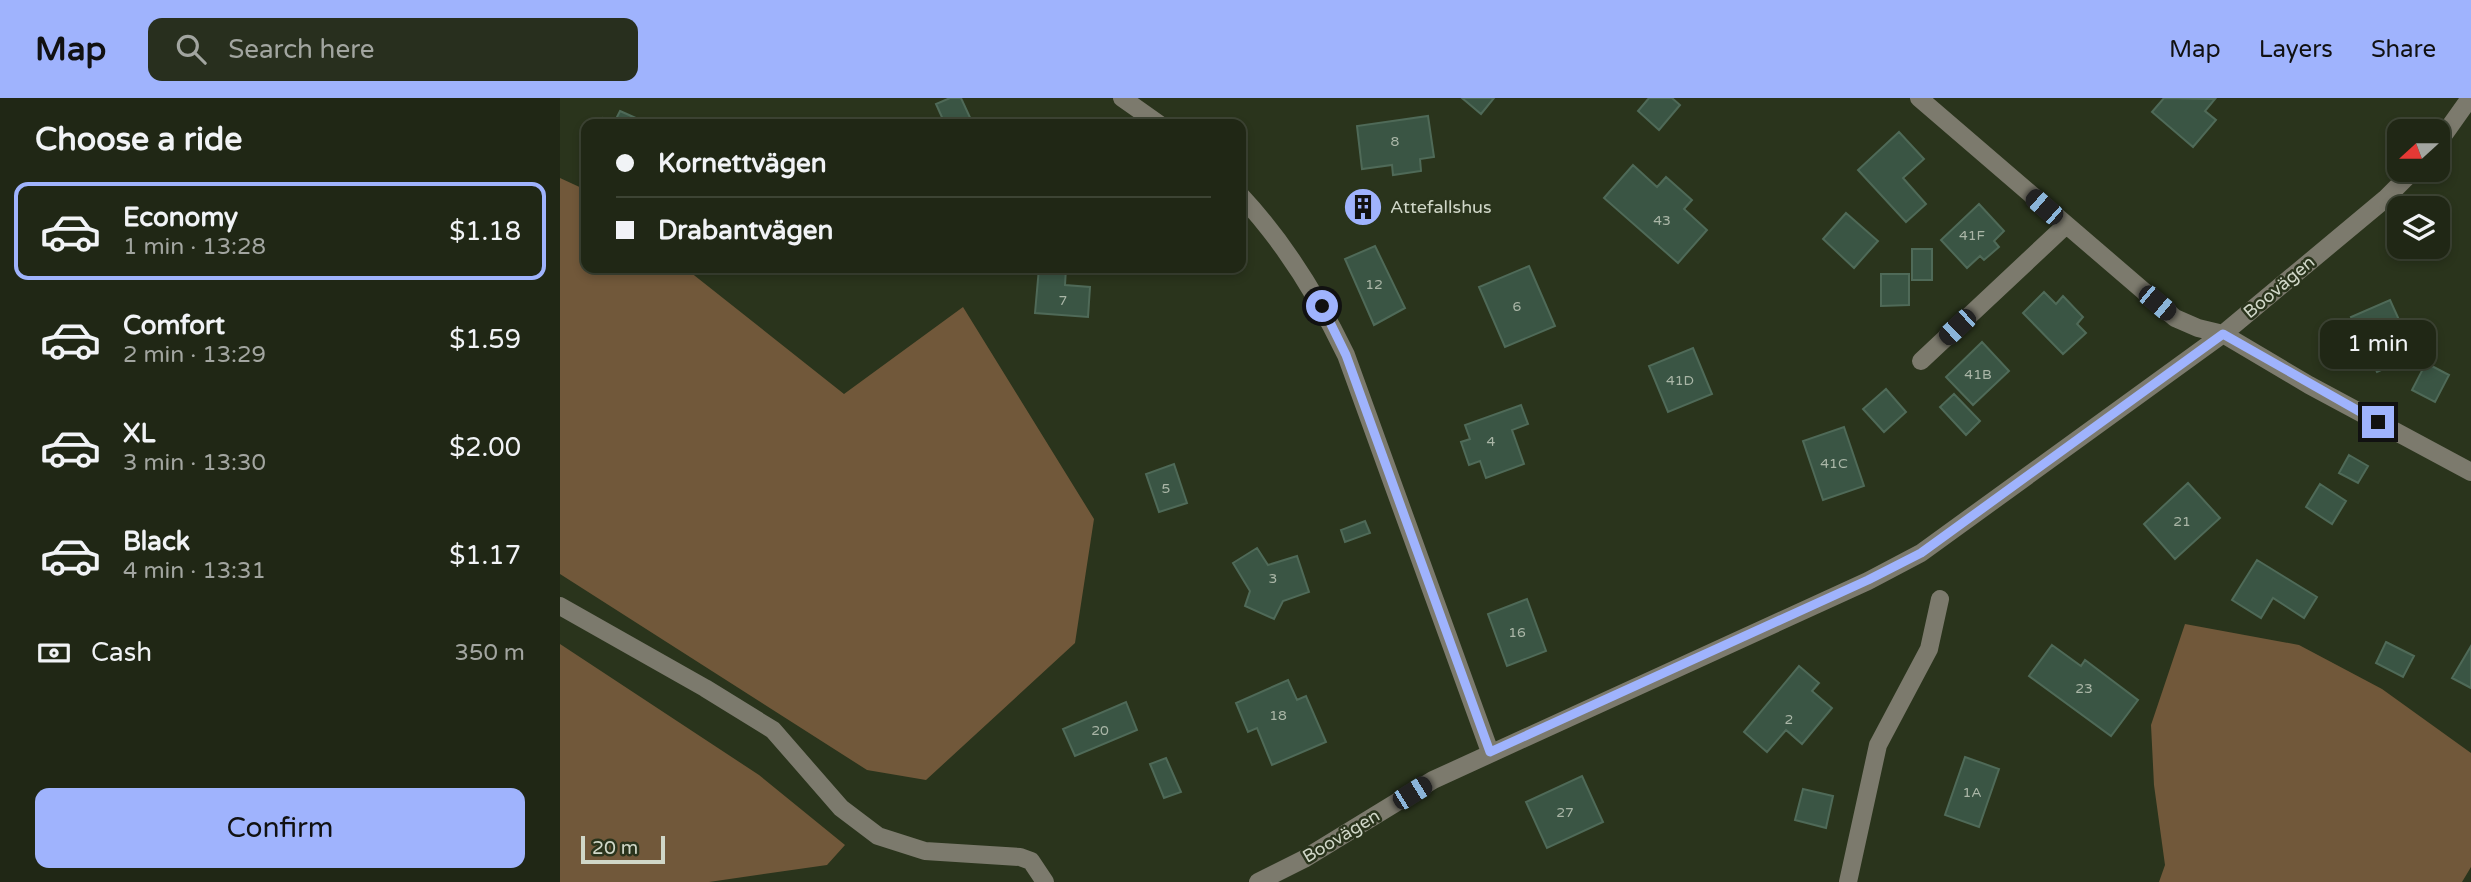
<!DOCTYPE html>
<html lang="en">
<head>
<meta charset="utf-8">
<style>
	:root { --surface:#202715; --page:#282f1e; --text:#f1f3f6; --muted:#a2a5a0; --line:#3d4434; --accent:#9fb3fd }
	body { margin:0; font-family:"Varela Round",sans-serif; background:var(--page); color:var(--text); height:100vh; display:flex; flex-direction:column; font-size:26px; white-space:nowrap }
	* { box-sizing:border-box; margin:0 }
	p { font-size:23px; color:var(--muted) }
	.icon { flex:none; width:38px; height:38px; fill:none; stroke:currentColor; stroke-width:2; stroke-linecap:round; stroke-linejoin:round }
	.map { position:relative; flex:1; overflow:hidden }
	.panel { display:flex; flex-direction:column; background:var(--surface); width:560px }
	.panel>* { flex:none }
	.guide { position:absolute; left:21px; top:21px; width:665px; height:154px; border-radius:14px; box-shadow:0 4px 10px #0003,0 0 0 2px var(--line); display:grid; align-content:center; height:154px; padding:0 35px; background:var(--surface) }
	.needle { width:46px; rotate:249deg }
	.tools { position:absolute; left:1827px; top:21px; display:grid; gap:14px }
	.tools a { display:grid; place-items:center; width:63px; height:63px; border-radius:14px; background:var(--surface); box-shadow:0 4px 10px #0003,0 0 0 2px var(--line); font-size:35px }
	.scale { position:absolute; left:21px; bottom:18px; width:84px; box-sizing:border-box; padding-left:7px; border:4px solid #d0d7c8; border-top:0; font-size:19px; line-height:24px; white-space:nowrap; color:#d0d7c8; -webkit-text-stroke:5px #2a341c; paint-order:stroke }
	.end { position:absolute; width:32px; height:32px; margin:-16px; border:9px solid #9fb3fd; background:#111; box-shadow:0 0 0 4px #111 }
	.from { border-radius:50% }
	.bubble { position:absolute; height:49px; border-radius:14px; background:var(--surface); box-shadow:0 4px 10px #0003,0 0 0 2px var(--line); font-size:23px; font-weight:600; line-height:49px; text-align:center }
	.car { position:absolute; width:21px; height:42px; margin:-21px -10px; border-radius:9px; box-shadow:0 0 5px 2px #0007; background:linear-gradient(#222 24%,#8ab4d8 0 40%,#222 0 76%,#8ab4d8 0 86%,#222 0) }
	.guide b { display:flex; align-items:center; gap:24px; height:66px; font-size:26px }
	.guide b+b { border-top:2px solid var(--line) }
	.guide i { width:18px; height:18px; background:var(--text) }
	ul { padding:0; list-style:none }
	li { display:flex; align-items:center; gap:21px; height:98px; margin:0 14px 10px; padding:0 21px; border:4px solid transparent; border-radius:14px }
	li div { flex:1 }
	li b { display:block; font-size:26px }
	li em { font-style:normal; font-weight:600 }
	li.on { border-color:var(--accent) }
	li>.icon { width:63px; height:63px; stroke-width:1.5 }
	h2 { padding:0 35px; font-size:32px; line-height:84px }
	.pay { display:flex; align-items:center; gap:18px; height:77px; padding:0 35px; font-size:26px }
	.pay p { margin-inline-start:auto }
	.cta { display:flex; gap:14px; margin-top:auto; padding:14px 35px }
	.cta a { flex:1; height:80px; border-radius:14px; background:var(--accent); color:#111; font-size:28px; font-weight:600; line-height:80px; text-align:center }
	header { display:flex; align-items:center; gap:42px; box-sizing:border-box; height:98px; padding:0 35px; background:var(--accent); color:#111 }
	header strong { font-size:33px }
	nav { display:flex; gap:38px; margin-inline-start:auto; font-size:24px }
	.search { width:490px; height:63px; background:var(--page); display:flex; align-items:center; gap:18px; box-sizing:border-box; padding:0 24px; border-radius:14px; color:var(--muted); font-size:26px }
	main { display:flex; flex:1; min-height:0 }
	.map>svg:first-child { display:block }
	.forest { fill:#71583a }
	.building { fill:#3a5544; stroke:#4f6a58; stroke-width:2 }
	.lines { fill:none; stroke-linecap:round; stroke-linejoin:round }
	.minor { stroke:#7c7a6d; stroke-width:18 }
	.route { stroke:#9fb3fd; stroke-width:9 }
	.labels { text-anchor:middle; stroke-width:5; stroke-linejoin:round; paint-order:stroke }
	.number-label { font-size:14px; fill:#aab6a7 }
	.poi-label { font-size:18px; fill:#d0d7c8; stroke:#2a341c; text-anchor:start }
	.street-label { font-size:18px; fill:#d0d7c8; stroke:#2a341c }
</style>
</head>
<body>
<header>
<strong>Map</strong>
<div class="search"><svg class="icon" aria-label="search" viewBox="0 0 24 24"><circle cx="10" cy="10" r="6"/><path d="M15 15l6 6"/></svg>Search here</div>
<nav><a>Map</a><a>Layers</a><a>Share</a></nav>
</header>
<main>
<section class="panel">
<h2>Choose a ride</h2>
<ul>
<li class="on"><svg class="icon" aria-label="car" viewBox="0 0 24 24"><path d="M5 17H2v-5l4-1 3-4h7l3 4 3 1v5h-3M9 17h6M6 11h13"/><circle cx="7" cy="17" r="2"/><circle cx="17" cy="17" r="2"/></svg><div><b>Economy</b><p>1 min · 13:28</p></div><em>$1.18</em></li>
<li><svg class="icon" aria-label="car" viewBox="0 0 24 24"><path d="M5 17H2v-5l4-1 3-4h7l3 4 3 1v5h-3M9 17h6M6 11h13"/><circle cx="7" cy="17" r="2"/><circle cx="17" cy="17" r="2"/></svg><div><b>Comfort</b><p>2 min · 13:29</p></div><em>$1.59</em></li>
<li><svg class="icon" aria-label="car" viewBox="0 0 24 24"><path d="M5 17H2v-5l4-1 3-4h7l3 4 3 1v5h-3M9 17h6M6 11h13"/><circle cx="7" cy="17" r="2"/><circle cx="17" cy="17" r="2"/></svg><div><b>XL</b><p>3 min · 13:30</p></div><em>$2.00</em></li>
<li><svg class="icon" aria-label="car" viewBox="0 0 24 24"><path d="M5 17H2v-5l4-1 3-4h7l3 4 3 1v5h-3M9 17h6M6 11h13"/><circle cx="7" cy="17" r="2"/><circle cx="17" cy="17" r="2"/></svg><div><b>Black</b><p>4 min · 13:31</p></div><em>$1.17</em></li>
</ul>
<div class="pay"><svg class="icon" aria-label="cash" viewBox="0 0 24 24"><path d="M3 7h18v10H3z"/><circle cx="12" cy="12" r="2"/></svg>Cash<p>350 m</p></div>
<div class="cta"><a>Confirm</a></div>
</section>
<div class="map">
<svg width="1911" height="784" viewBox="0 0 1911 784">
	<rect width="100%" height="100%" fill="#2a341c"/>
	<path class="forest" d="M0,80L26,92V170H125L284,296L403,209L534,421L515,545L366,682L307,672L0,476Z
		M1625,526L1739,547L1822,591L1911,655V769L1902,784H1599L1605,767L1594,687L1591,627Z
		M0,546L199,677L285,747L267,767L149,784H0Z"/>
	<path class="building" d="M390,0H401L413,26H385L376,6Z
		M902,0H934L921,16Z
		M1089,0H1112L1120,7L1099,32L1078,13Z
		M1604,0L1655,1L1645,13L1656,22L1633,49L1592,14Z
		M60,13L87,25V26H40L43,20L54,25Z
		M868,18L874,59L860,61L861,73L833,77L832,67L802,71L797,28Z
		M1339,34L1364,61L1343,80L1366,106L1346,124L1298,72Z
		M1073,67L1097,89L1106,79L1132,102L1124,111L1147,132L1118,165L1044,100Z
		M801,99L812,103L804,119L795,115Z
		M1419,106L1444,133L1434,143L1439,149L1424,162L1420,158L1407,170L1381,142Z
		M1286,115L1318,143L1294,170L1263,141Z
		M815,148L845,210L814,227L785,161Z
		M1352,151H1372V182H1352Z
		M969,168L995,228L945,249L919,189Z
		M479,170H506L505,187L530,189L528,219L475,215Z
		M1321,176H1349V207L1321,208Z
		M1484,194L1496,206L1503,198L1523,219L1517,226L1526,235L1503,256L1463,215Z
		M1830,202L1855,257L1817,274L1791,219Z
		M1422,244L1449,273L1413,307L1386,279Z
		M1133,250L1152,296L1108,314L1089,268Z
		M1866,265L1889,277L1875,304L1852,292Z
		M1326,291L1346,314L1324,334L1303,311Z
		M1394,296L1420,323L1406,337L1380,309Z
		M961,307L968,326L952,332L964,366L926,380L920,363L909,367L901,344L910,341L905,327Z
		M1284,329L1304,388L1263,402L1243,343Z
		M1789,357L1808,368L1798,385L1779,375Z
		M614,366L627,405L599,414L586,376Z
		M1628,385L1660,420L1615,461L1584,426Z
		M1760,386L1786,403L1772,426L1746,409Z
		M805,423L810,435L785,444L781,432Z
		M697,450L708,467L737,458L749,494L723,503L714,521L685,508L690,493L673,465Z
		M1697,462L1757,499L1744,520L1713,500L1701,520L1672,502Z
		M967,501L986,553L947,568L928,516Z
		M1826,544L1854,558L1843,579L1816,565Z
		M1492,547L1521,568L1525,562L1578,602L1551,638L1469,578Z
		M1911,548V590L1892,580Z
		M1239,568L1259,585L1252,593L1272,610L1242,646L1226,632L1207,654L1184,634Z
		M728,582L737,602L746,598L766,644L712,667L697,630L688,634L676,605Z
		M566,604L577,632L515,658L503,631Z
		M1405,659L1439,671L1419,729L1385,717Z
		M606,660L621,694L604,700L590,666Z
		M1022,678L1043,724L987,750L966,704Z
		M1243,691L1273,698L1266,730L1235,722Z"/>
	<g class="lines">
		<path class="minor" d="M562,0L599,26
			M1359,0L1615,220L1638,230L1663,236L1749,287L1911,374
			M1878,45L1910,0
			M681,98C725,145 758,199 786,257L930,654
			M1361,263L1505,128
			M0,508L145,590L213,632L281,710L318,738L365,753L460,759L471,763L485,784
			M698,784L744,761L873,682L1308,483L1361,455L1663,236L1825,101L1854,72
			M1288,784L1318,647L1369,551L1380,501"/>
	</g>
	<g class="lines">
		<path class="route" d="M762,208L786,257L930,654L1308,482L1361,455L1663,236L1818,324"/>
	</g>
	<defs>
		<g id="building-disc" transform="scale(2.0125)"><circle r="9.5" fill="#9fb3fd" stroke="#2a341c"/><path d="M-4-6H4V6H1V3H-1V6H-4ZM-2.5-4.3h1.7v1.8h-1.7ZM.8-4.3h1.7v1.8H.8ZM-2.5-1h1.7V.8h-1.7ZM.8-1h1.7V.8H.8Z" fill="#111"/></g>
	</defs>
	<g fill-rule="evenodd">
		<use href="#building-disc" x="803" y="109"/>
	</g>
	<g class="labels">
		<g class="number-label">
			<text x="835" y="48">8</text>
			<text x="1102" y="127">43</text>
			<text x="1412" y="142">41F</text>
			<text x="814" y="191">12</text>
			<text x="503" y="207">7</text>
			<text x="957" y="213">6</text>
			<text x="1418" y="281">41B</text>
			<text x="1120" y="287">41D</text>
			<text x="931" y="348">4</text>
			<text x="1274" y="370">41C</text>
			<text x="606" y="395">5</text>
			<text x="1622" y="428">21</text>
			<text x="713" y="485">3</text>
			<text x="957" y="539">16</text>
			<text x="1524" y="595">23</text>
			<text x="718" y="622">18</text>
			<text x="1229" y="626">2</text>
			<text x="540" y="637">20</text>
			<text x="1412" y="699">1A</text>
			<text x="1005" y="719">27</text>
		</g>
		<g class="poi-label">
			<text x="830" y="115">Attefallshus</text>
		</g>
		<g class="street-label">
			<text transform="translate(1719 189) rotate(-40)" y="6">Boovägen</text>
			<text transform="translate(781 738) rotate(-31)" y="6">Boovägen</text>
		</g>
	</g>
</svg>
<div class="tools">
<a><svg class="needle" viewBox="-14 -14 28 28"><path d="M0-13l5 13h-10z" fill="#e53935"/><path d="M0 13l5-13h-10z" fill="#a2a5a0"/></svg></a>
<a><svg class="icon" aria-label="layers" viewBox="0 0 24 24"><path d="M12 4l9 5-9 5-9-5zM3 14l9 5 9-5"/></svg></a>
</div>
<div class="scale">20 m</div>
<i class="end from" style="left:762px;top:208px"></i>
<i class="end" style="left:1818px;top:324px"></i>
<div class="bubble" style="left:1760px;top:222px;width:116px">1 min</div>
<i class="car" style="left:1484px;top:109px;rotate:311deg"></i>
<i class="car" style="left:1597px;top:205px;rotate:130deg"></i>
<i class="car" style="left:1397px;top:229px;rotate:227deg"></i>
<i class="car" style="left:852px;top:695px;rotate:58deg"></i>
<div class="guide">
<b><i class="from"></i>Kornettvägen</b>
<b><i></i>Drabantvägen</b>
</div>
</div>
</main>
</body>
</html>
